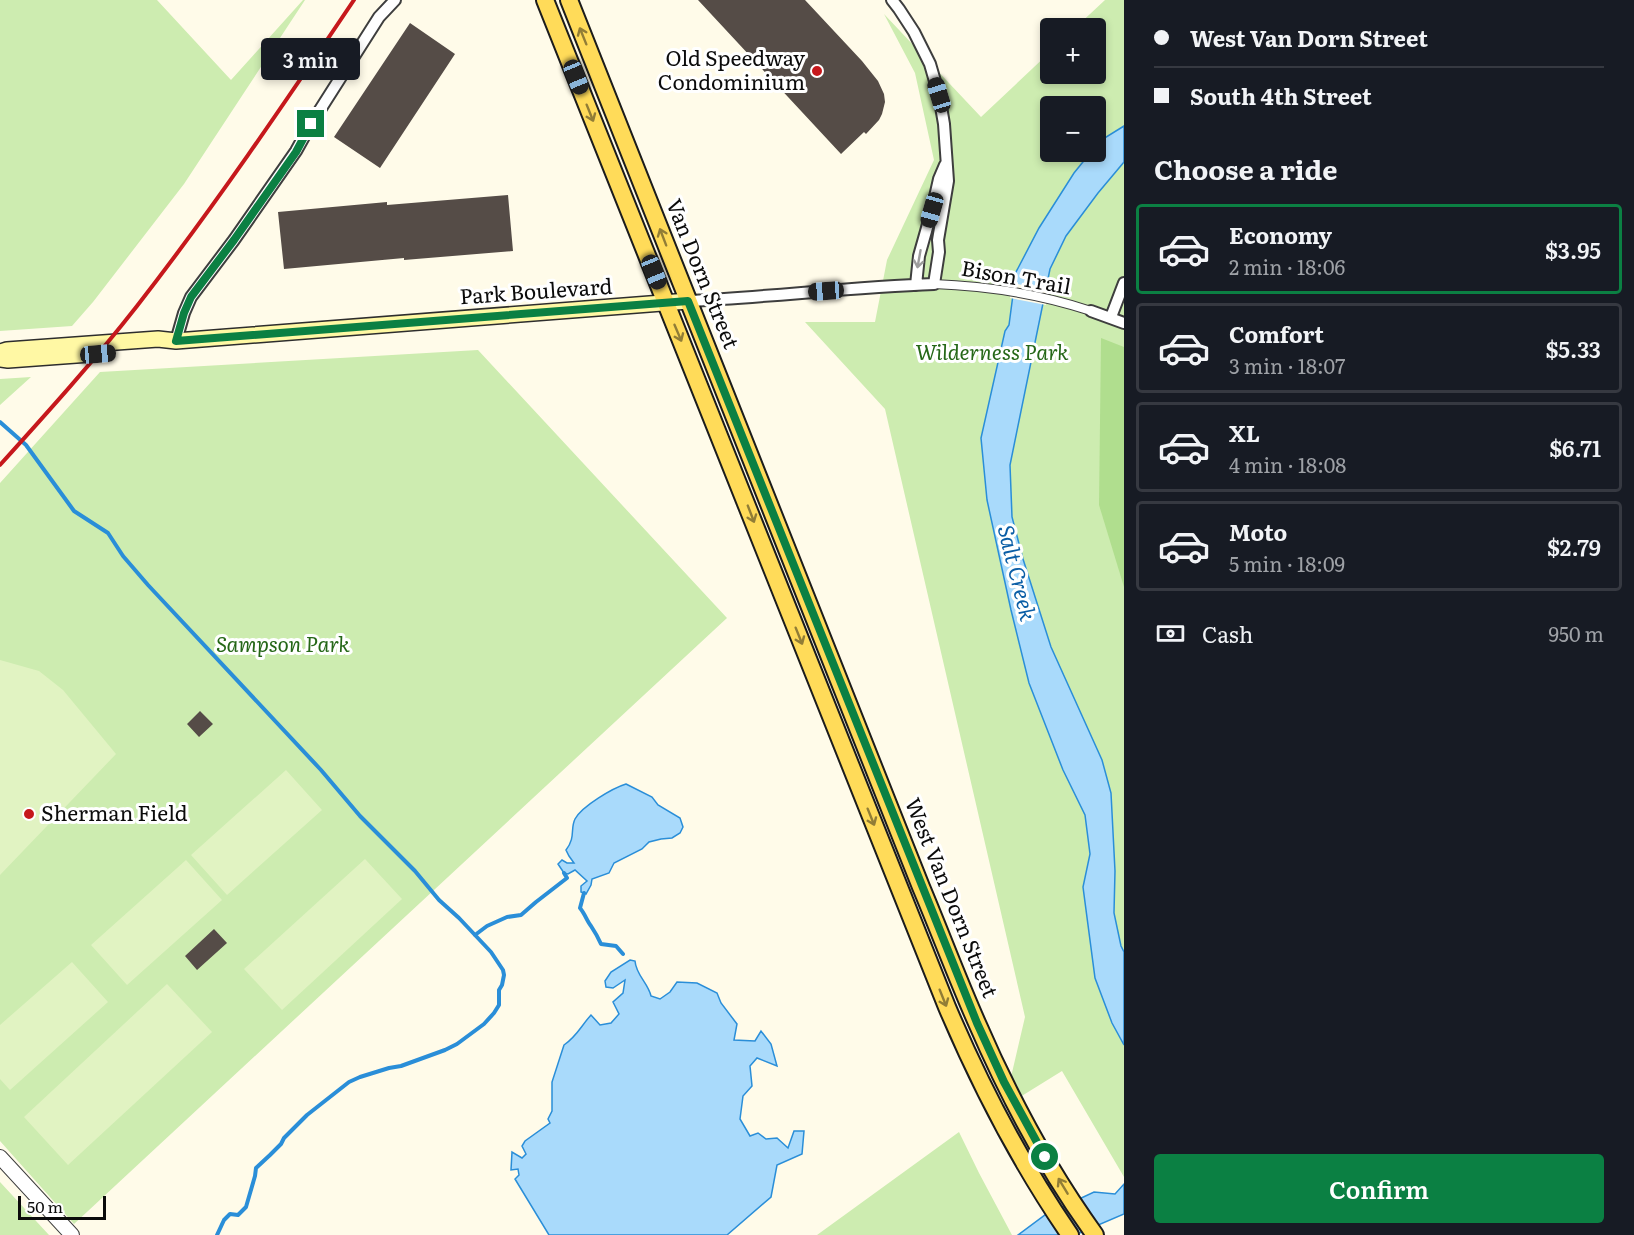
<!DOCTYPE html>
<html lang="en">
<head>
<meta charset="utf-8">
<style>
	:root { --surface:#171b24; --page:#242831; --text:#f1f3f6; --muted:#9ea1a6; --line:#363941; --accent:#0b8043 }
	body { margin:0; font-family:Literata,serif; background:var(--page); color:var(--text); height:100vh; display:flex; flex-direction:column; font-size:22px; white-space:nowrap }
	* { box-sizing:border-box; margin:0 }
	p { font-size:20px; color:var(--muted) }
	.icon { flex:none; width:33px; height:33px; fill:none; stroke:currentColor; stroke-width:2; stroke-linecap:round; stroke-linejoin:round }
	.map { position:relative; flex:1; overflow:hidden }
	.drawer { display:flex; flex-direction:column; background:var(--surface); width:510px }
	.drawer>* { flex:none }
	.hud { display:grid; align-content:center; height:132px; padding:0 30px; background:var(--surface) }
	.tools { position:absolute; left:1040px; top:18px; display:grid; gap:12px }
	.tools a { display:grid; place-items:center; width:66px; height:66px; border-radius:6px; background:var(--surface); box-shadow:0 3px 9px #0003; font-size:30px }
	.scale { position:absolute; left:18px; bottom:15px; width:88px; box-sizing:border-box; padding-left:6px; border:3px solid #0b0b0b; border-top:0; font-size:16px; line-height:21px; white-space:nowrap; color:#0b0b0b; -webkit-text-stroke:4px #fff; paint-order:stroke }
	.end { position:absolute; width:27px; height:27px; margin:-14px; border:8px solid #0b8043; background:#fff; box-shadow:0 0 0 3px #fff }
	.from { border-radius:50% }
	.bubble { position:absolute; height:42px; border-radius:6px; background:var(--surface); box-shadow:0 3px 9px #0003; font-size:20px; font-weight:600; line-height:42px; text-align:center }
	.car { position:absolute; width:18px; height:36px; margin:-18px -9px; border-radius:8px; box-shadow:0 0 4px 2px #0007; background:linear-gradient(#222 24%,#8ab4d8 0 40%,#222 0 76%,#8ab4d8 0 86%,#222 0) }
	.hud b { display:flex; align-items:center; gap:21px; height:57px; font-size:22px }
	.hud b+b { border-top:2px solid var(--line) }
	.hud i { width:15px; height:15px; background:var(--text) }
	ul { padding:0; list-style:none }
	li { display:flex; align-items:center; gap:18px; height:90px; margin:0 12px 9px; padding:0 18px; border:3px solid var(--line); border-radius:6px }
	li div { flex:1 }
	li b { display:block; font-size:22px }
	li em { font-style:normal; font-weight:600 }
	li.current { border-color:var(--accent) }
	li>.icon { width:54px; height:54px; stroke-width:1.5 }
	h2 { padding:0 30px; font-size:27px; line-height:72px }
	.pay { display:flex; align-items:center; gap:15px; height:66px; padding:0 30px; font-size:22px }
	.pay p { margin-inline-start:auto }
	.action { display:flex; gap:12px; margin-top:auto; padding:12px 30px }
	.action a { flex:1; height:69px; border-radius:6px; background:var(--accent); color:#fff; font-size:24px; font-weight:600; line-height:69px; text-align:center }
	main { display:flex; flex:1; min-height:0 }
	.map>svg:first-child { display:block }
	.green { fill:#cdecb0; fill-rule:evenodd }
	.forest { fill:#b0de8e }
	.pitch { fill:#e1f3c2 }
	.water { fill:#a9dafb; stroke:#2a8ed8; stroke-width:1.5 }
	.pier { fill:#fffbe9 }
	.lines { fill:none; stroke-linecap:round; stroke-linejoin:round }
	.stream { stroke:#2a8ed8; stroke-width:4 }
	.building { fill:#554c47 }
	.pedestrian-casing { stroke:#3e3e3e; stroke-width:10 }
	.minor-casing { stroke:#3e3e3e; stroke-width:14 }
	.tertiary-casing { stroke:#3e3e3e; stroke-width:16 }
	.secondary-casing { stroke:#2d2d2d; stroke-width:18 }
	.primary-casing { stroke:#1c1c1c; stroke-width:20 }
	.pedestrian { stroke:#fff; stroke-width:8 }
	.minor { stroke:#fff; stroke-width:10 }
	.tertiary { stroke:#fff; stroke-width:14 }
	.secondary { stroke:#fff8a4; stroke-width:15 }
	.primary { stroke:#ffdb59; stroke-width:16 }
	.rail { stroke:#c6181c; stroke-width:4 }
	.oneway { stroke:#917d36 }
	.oneway2 { stroke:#9d9d9d }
	.route { stroke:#0b8043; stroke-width:8 }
	.poi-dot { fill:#c6181c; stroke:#fff; stroke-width:2 }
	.labels { text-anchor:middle; stroke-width:6; stroke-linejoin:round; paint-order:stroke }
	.poi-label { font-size:21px; fill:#0b0b0b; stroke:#fff; text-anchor:end }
	.street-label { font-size:21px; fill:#0b0b0b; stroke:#fff }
	.park-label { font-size:21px; font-style:italic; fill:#256717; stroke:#fff }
	.water-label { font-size:22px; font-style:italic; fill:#0b5ea6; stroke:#fff }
</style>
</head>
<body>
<main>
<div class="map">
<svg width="1124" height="1235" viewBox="0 0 1124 1235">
	<rect width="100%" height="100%" fill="#fffbe9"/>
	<path class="green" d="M0,0H157L231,80L303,0H305L184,184L93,302L72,326L0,331Z
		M1105,0H1124V1177L1062,1071L1004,1107L1025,1017L885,409L805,322H875L887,260L934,160L915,73L884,14L981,117L1050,52V74H1095V28H1075ZM1050,106H1095V152H1050Z
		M478,350L727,618L74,1224L0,1141V483L100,372Z
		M31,377L0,405V379Z
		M959,1132L979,1173L1012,1235H817Z
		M0,1182L49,1235H0Z"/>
	<path class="forest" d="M1101,338L1124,347V587L1099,505Z"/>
	<path class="pitch" d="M0,660L39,671L63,690L116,754L0,875Z
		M286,770L322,810L227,895L191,855Z
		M365,859L402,899L282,1010L244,969Z
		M186,860L222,900L127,985L91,945Z
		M72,962L108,1002L10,1090L0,1079V1025Z
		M167,984L212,1032L68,1165L24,1117Z"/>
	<path class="water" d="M1124,126V162L1098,193L1066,236L1050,269L1010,465L1012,517L1023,559L1051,647L1102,760L1111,793L1115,871L1114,913L1121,946L1124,952V1045L1112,1023L1095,978L1083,887L1090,854L1085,815L1063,770L1029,683L1011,610L987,500L981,438L1005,331L1009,325L1016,272L1039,228L1074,173L1091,152H1095V146L1098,142Z
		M626,784L652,797L658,805L680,818L683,827L680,833L672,838L661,839L649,842L642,849L614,863L609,873L592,879L591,885L586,894L581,892V886L587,881L575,870L568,874L564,873L558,864L562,860L567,863H574L569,856L566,850C576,837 570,829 575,819C582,806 613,788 626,784Z
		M630,960L635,961C636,975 648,983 651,996L660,999L670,992L677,982L697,983L717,993L721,1003L737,1024L734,1040L755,1041L761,1031L771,1044L777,1066L757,1058L750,1066L752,1086L743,1096L740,1119L750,1136L758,1133L766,1139L777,1138L788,1148L794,1131H804L802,1154L777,1165L771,1197L727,1235H549L515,1179L519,1175L518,1169L511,1170L512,1152L522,1158L526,1154L522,1146L525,1141L550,1123L548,1119L552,1111V1082L564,1045C577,1036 581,1026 591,1015L600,1025L611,1023L619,1014L613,1002L623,993L625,980L613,988L606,987L605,981L611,972Z
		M1124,1184V1214L1075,1235H1018L1045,1215L1094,1192L1115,1194Z"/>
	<path class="pier" d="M1012,283L1049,290L1046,305L1010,298Z"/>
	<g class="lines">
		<path class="stream" d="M0,422L26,445L74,511L108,533L123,556L148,585L321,770L360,816L415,871L439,900L459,918L491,952L503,970L504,975L502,985L499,990V1005L494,1013L484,1024L457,1044L445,1050L401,1066L389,1068L360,1077L349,1082L307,1115L284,1138L281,1144L270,1155L256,1168L255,1176L246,1207L238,1215L230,1214L224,1220L217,1235
			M584,893L580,908C585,914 587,921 591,926C595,932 598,937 601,944L616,946L623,954
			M475,935L487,926L507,917L521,915L536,902L567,878L564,873"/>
	</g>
	<path class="building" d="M698,0H805L862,61L878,81L884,94L885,102L882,114L879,120L866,134L864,132L841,154Z
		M410,23L455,54L380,168L334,137Z
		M508,195L513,251L404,260V258L284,269L278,212L387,202V205Z
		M200,711L213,724L199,737L187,724Z
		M214,929L227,943L197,970L185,956Z"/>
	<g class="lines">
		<g class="pedestrian-casing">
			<path id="pedestrian" d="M934,284C988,286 1040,294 1091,311"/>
		</g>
		<g class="minor-casing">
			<path id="minor" d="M916,285L919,256L932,210L939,179L945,165
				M688,301C770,297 852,287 934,284L939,252L938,240L948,181L944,124L939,95L930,64L914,32L899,9L892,0
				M1091,311L1124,323
				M1111,317L1124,283
				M176,341L184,313L191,297L234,240L296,151L311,124L379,17L395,0"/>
		</g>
		<g class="tertiary-casing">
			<path id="tertiary" d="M0,1157L72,1235"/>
		</g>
		<g class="secondary-casing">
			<path id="secondary" d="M0,352L7,350L158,339L176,341L227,337L688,301
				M0,359L8,360L90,354"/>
		</g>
		<g class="primary-casing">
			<path id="primary" d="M545,0L947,1007C981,1087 1021,1164 1070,1235
				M569,0L921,887C940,932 957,978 977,1023C1009,1097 1048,1170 1095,1235"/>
		</g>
		<use href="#pedestrian" class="pedestrian"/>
		<use href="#minor" class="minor"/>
		<use href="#tertiary" class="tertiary"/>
		<use href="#secondary" class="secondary"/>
		<use href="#primary" class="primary"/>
		<path class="rail" d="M0,465C47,413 94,361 137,306C214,207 284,104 354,0"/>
	</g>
	<defs><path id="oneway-shaft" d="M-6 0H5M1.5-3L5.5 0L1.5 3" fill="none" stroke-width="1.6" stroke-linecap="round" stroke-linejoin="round" transform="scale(1.5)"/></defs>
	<g class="oneway">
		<use href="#oneway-shaft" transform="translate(583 36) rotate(-112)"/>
		<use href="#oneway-shaft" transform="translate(590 113) rotate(68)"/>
		<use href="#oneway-shaft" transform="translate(663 237) rotate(-111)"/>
		<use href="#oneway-shaft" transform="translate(678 333) rotate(67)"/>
		<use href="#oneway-shaft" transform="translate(751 514) rotate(69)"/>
		<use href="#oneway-shaft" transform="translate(799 636) rotate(68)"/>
		<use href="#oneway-shaft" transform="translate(871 817) rotate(68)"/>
		<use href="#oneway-shaft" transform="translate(943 998) rotate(68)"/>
		<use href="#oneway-shaft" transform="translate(1063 1186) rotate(-121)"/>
	</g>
	<use class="oneway2" href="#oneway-shaft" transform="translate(919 259) rotate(100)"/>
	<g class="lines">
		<path class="route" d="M311,124L296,152L234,240L191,297L184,313L176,341L688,301L977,1023L1004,1082L1045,1157"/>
	</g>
	<g class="poi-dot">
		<circle cx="817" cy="71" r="6"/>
		<circle cx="29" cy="814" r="6"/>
	</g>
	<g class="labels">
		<g class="poi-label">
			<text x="805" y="66">Old Speedway<tspan x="805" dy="24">Condominium</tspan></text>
			<text x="41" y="821" text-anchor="start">Sherman Field</text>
		</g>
		<g class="street-label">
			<text transform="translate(702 274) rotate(68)" y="7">Van Dorn Street</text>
			<text transform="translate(1016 278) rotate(10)" y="7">Bison Trail</text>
			<text transform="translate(536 292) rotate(-4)" y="7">Park Boulevard</text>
			<text transform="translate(951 898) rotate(68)" y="7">West Van Dorn Street</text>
		</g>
		<g class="park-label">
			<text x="992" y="360">Wilderness Park</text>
			<text x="283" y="652">Sampson Park</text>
		</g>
		<g class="water-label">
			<text transform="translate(1017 573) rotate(76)" y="8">Salt Creek</text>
		</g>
	</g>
</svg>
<div class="tools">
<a>+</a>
<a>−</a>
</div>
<div class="scale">50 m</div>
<i class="end from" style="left:1045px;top:1157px"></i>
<i class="end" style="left:311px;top:124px"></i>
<div class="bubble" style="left:261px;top:38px;width:99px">3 min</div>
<i class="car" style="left:576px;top:77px;rotate:158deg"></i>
<i class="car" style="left:939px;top:95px;rotate:343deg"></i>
<i class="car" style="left:932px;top:210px;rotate:196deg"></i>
<i class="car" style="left:654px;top:272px;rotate:158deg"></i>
<i class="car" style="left:826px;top:291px;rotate:266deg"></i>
<i class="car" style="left:98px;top:354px;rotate:85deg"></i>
</div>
<section class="drawer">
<div class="hud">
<b><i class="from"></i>West Van Dorn Street</b>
<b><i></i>South 4th Street</b>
</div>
<h2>Choose a ride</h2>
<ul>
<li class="current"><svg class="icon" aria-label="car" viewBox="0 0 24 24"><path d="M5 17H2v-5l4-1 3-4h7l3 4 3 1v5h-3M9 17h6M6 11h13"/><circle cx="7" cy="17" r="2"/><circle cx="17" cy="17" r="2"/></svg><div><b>Economy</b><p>2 min · 18:06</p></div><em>$3.95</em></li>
<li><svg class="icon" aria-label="car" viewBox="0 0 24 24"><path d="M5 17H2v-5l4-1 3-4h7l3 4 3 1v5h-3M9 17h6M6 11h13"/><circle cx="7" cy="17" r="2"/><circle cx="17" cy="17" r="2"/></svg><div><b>Comfort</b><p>3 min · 18:07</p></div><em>$5.33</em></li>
<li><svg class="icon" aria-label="car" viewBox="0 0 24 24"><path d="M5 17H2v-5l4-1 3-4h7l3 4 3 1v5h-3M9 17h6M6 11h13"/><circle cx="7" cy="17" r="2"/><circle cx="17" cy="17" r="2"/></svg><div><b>XL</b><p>4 min · 18:08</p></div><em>$6.71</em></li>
<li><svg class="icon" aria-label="car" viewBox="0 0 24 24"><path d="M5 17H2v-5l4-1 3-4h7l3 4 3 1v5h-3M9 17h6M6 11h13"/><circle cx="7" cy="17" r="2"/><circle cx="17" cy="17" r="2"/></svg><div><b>Moto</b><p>5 min · 18:09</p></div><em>$2.79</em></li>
</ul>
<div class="pay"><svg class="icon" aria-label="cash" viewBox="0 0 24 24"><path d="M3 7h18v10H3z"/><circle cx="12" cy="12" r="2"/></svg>Cash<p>950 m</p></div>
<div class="action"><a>Confirm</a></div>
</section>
</main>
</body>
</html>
